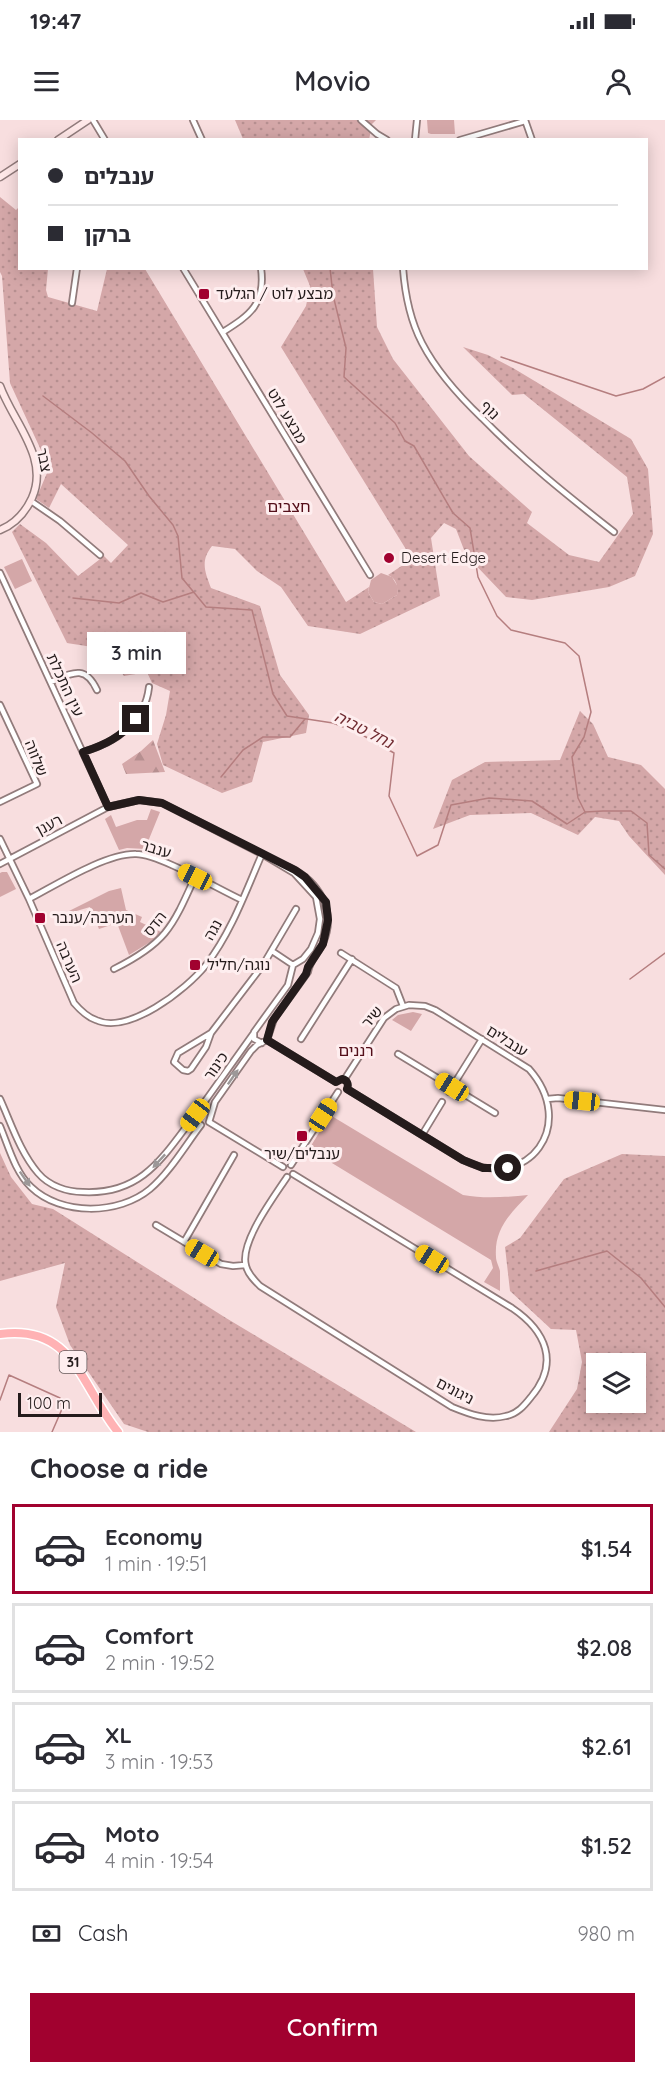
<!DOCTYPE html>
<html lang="en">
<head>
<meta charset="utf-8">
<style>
	:root { --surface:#fff; --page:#f2f2f3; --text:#2b2b33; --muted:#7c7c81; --line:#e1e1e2; --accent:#a1012f }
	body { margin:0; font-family:Quicksand,"Noto Sans Hebrew",sans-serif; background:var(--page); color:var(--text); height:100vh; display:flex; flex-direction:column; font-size:22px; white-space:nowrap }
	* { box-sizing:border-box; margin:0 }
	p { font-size:20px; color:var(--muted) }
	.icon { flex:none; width:33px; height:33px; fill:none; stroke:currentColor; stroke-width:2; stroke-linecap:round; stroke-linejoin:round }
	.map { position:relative; height:1312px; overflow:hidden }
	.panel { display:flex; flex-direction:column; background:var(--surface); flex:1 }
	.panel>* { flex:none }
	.banner { position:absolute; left:18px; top:18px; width:630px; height:132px; border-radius:0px; box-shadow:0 3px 15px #0003; display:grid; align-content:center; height:132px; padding:0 30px; background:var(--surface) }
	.fabs { position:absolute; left:586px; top:1233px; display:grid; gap:12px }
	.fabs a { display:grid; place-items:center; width:60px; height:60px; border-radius:0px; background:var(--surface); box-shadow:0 3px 15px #0003; font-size:30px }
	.scale { position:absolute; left:18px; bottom:15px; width:84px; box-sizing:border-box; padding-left:6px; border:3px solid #241b1b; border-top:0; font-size:16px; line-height:21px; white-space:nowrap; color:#241b1b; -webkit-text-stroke:4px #feeeef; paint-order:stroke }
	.end { position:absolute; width:27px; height:27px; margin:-14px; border:8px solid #241b1b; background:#fff; box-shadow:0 0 0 3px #fff }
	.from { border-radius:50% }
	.bubble { position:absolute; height:42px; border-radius:0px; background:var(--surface); box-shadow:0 3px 15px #0003; font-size:20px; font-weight:600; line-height:42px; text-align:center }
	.car { position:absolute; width:18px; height:36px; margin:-18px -9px; border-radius:8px; box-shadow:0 0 4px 2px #0007; background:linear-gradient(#f5c518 24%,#345 0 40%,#f5c518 0 76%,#345 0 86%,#f5c518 0) }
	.banner b { display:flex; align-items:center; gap:21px; height:57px; font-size:22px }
	.banner b+b { border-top:2px solid var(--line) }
	.banner i { width:15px; height:15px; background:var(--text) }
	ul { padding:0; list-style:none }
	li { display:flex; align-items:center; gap:18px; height:90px; margin:0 12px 9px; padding:0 18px; border:3px solid var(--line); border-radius:0px }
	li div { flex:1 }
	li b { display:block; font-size:22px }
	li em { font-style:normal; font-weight:600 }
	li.active { border-color:var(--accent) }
	li>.icon { width:54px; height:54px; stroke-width:1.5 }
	h2 { padding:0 30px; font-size:27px; line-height:72px }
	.pay { display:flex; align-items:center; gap:15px; height:66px; padding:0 30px; font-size:22px }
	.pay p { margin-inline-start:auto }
	.cta { display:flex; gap:12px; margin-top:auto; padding:12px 30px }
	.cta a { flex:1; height:69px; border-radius:0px; background:var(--accent); color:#fff; font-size:24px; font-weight:600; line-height:69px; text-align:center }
	.status { display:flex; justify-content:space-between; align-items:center; height:42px; padding:0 30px; background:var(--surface); direction:ltr }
	.status svg { height:16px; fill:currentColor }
	header { display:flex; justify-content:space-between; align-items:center; height:78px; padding:0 30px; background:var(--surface); font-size:27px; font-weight:600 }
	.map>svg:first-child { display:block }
	.grass { fill:url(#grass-dots); fill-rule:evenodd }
	.forest { fill:url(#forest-firs) }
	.park { fill:#d4a7a8 }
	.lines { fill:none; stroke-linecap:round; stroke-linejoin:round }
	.stream { stroke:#b57e7f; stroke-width:1.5 }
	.street-casing { stroke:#917b7b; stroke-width:8 }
	.secondary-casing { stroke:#917b7b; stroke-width:9 }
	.highway-casing { stroke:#fff; stroke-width:11 }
	.street { stroke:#fff; stroke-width:4.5 }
	.secondary { stroke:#ffe8e8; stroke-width:6 }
	.highway { stroke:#ffb2b4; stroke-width:8 }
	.oneway { fill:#9c9898 }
	.route { stroke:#241b1b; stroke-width:8 }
	.poi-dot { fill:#a1012f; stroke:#feeeef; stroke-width:2 }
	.labels { text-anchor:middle; stroke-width:6; stroke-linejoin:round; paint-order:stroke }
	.shield { fill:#feeeef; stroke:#655a5b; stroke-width:1.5 }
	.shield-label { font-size:14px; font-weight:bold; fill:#241b1b }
	.poi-label { font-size:15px; fill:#241b1b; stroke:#feeeef; text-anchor:start }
	.street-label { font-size:15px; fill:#241b1b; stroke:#feeeef }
	.neighbourhood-label { font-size:16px; fill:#540f1a; stroke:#feeeef }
	.water-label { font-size:16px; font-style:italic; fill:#712c32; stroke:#feeeef }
</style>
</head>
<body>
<div class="status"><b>19:47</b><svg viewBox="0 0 49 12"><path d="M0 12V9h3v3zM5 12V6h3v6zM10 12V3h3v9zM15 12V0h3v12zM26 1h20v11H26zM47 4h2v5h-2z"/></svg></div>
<header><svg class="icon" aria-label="menu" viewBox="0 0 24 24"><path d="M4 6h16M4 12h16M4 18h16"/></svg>Movio<svg class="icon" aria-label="person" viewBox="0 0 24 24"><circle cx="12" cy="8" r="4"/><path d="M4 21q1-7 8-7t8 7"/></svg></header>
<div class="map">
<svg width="665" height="1312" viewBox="0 0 665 1312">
	<defs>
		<pattern id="grass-dots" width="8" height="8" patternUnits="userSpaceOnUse" patternTransform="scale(1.5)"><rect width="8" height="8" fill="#d4a7a8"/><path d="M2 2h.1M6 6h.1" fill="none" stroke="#b68f90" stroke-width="1.8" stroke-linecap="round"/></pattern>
		<pattern id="forest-firs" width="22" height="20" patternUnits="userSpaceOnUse" patternTransform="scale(1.5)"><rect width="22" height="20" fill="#d4a7a8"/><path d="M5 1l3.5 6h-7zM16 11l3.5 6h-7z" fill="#b68f90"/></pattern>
	</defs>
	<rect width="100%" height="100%" fill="#f8dedf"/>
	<path class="grass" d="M235,0H376L372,4L369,20L243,19Z
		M0,77L16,90L19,87L20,148L48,149L46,170L48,177L97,191L107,149H145L346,482L369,467L368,472L374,482L382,484L397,475C398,467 397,459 388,455L412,439L281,227L306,186L310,166L303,149H373L377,207L393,239L469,336L532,392L527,403L569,435L599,442L633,394L627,357L524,274L512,275L463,227L488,235L513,248L631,319L648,349L653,414L635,456L609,467L532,480L506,477L466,435L456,409L444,403L431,418L440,476L360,514L308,506L281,467L257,451L235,429L212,426C200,441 205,452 211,468L260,486L280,555L309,595L306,613L263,622L252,662L222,673L163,645L157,624L166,595L170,571L152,563L147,552L124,556C104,528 101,528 67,523L12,412L20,404L46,423L78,456L104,436L111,443L128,425L61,364L49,388L36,379L47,353L46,341L10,263L2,156L0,152Z
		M580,591L593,604L608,637L641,645L665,669V755L629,716L619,701L595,697L578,715L531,693L470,695L433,709L452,660L485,642L560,640Z
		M0,1033L11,1057L32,1084L53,1089L226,1198L416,1312H148L124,1304L70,1225L56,1187L65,1143L0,1161Z
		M622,1034L665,1036V1312H549L577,1269L582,1242L576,1210L551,1209L510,1171L505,1127L520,1118L564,1059ZM597,1244H636V1282H597Z"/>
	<path class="forest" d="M153,620L165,652L126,654L122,644L141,631Z"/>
	<path class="park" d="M427,0H454L455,14H431L428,13Z
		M22,439L32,461L15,469L4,447Z
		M381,453L392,457L398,467L397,475L382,484L374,482L368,472L371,460Z
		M151,689L160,692L145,729L127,728L119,730L105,699L111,695L116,707L137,700H147Z
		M2,752H7L16,769L0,777V753Z
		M121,768L126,790L142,797L140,802L161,812L152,821L129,835L117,803L99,809L90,787L73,792L69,791L109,771Z
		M413,892L422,894L411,911L392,900L398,895Z
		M330,995L463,1075C485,1079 505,1077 528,1075C510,1094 494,1109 496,1137C496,1142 499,1146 500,1151C500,1157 500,1164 500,1171L484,1162L493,1148L491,1140L309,1029Z"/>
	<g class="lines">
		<path class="stream" d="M330,148L333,175L346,228L344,257L395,303L405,321L414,326L453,393L470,408L478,457L497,496L511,510L565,523L579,536L591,592L584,617L572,637L578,678L585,692
			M501,237L616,276L643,269L665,257
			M43,276L92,313L125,341L149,376L173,405L178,416L182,458L206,487L252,490L273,574L287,596L333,603L359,613L394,633L389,676L417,736L438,725L451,685L489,678L532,681L567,704L585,692L603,691H631L647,703L649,735L665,749
			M73,478L119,483L141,473L163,482L194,472
			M221,657L243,630L263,617H290L305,599
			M630,859L665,833
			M536,1151L607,1131L641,1158L665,1187
			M0,1280L9,1255L60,1278L62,1289L52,1312"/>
		<g class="street-casing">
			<path id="street" d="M93,0L105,20
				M193,0L202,20
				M361,0L377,14L387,20
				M525,0L532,20
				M415,20L417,0
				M460,20L525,1
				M183,148L370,455
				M403,148C405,175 410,200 422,223C437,252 459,276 482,298C523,340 568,376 614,412
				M72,183L77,148
				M223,212C250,195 266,184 261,148
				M31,381L60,401L100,435
				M0,453L108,687
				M51,562C72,553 85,544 97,570
				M0,585L37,664L0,682
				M83,632C115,623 145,603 149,567
				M0,719L29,779L74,883C80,890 87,897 96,900C128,915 186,870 206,845C231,813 246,771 262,734
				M0,744L108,687L139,680L162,683L262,734L294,753L316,777L320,799L318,813L311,829L303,839L293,845L288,865L254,912V919L262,923
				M29,779C56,765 106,733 136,734C159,734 218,769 242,780
				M272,831L293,845
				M341,833L396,868L403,886
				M114,849C166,823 172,808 195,757
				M211,913L178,933L174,942L183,950L188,951L191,949L206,927L211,913L263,845L296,789
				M301,919L352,839
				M267,920L336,962
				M398,934L495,993
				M344,960L384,898L396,889L409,885L425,886L435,890L529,949C578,1004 529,1073 463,1040L347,969
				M449,972L482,919
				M0,979C11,1003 20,1032 38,1053C49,1066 67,1072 83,1072C142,1075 163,1037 195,995
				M547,979L558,978L665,990
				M198,991L253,914
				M209,1002L215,982L251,931L257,925L267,920L274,899L308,852C309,841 319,833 323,823C337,791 319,761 289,747
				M209,1002L283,1047
				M0,1006C8,1025 15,1052 31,1067C61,1096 119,1095 150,1069C170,1052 185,1026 201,1005
				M422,1015L442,982
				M291,1045L338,972
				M287,1057C274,1077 239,1123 246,1146C248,1154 254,1160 260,1166L452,1287C469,1294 488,1301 506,1296C517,1294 524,1286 531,1277C560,1243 546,1211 512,1188L293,1054
				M156,1105L221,1144L233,1146L245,1145
				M184,1122L234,1035"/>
		</g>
		<g class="secondary-casing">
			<path id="secondary" d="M58,20L88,0
				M0,57L20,44
				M0,266C13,302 50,338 32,378C25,393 15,404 0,410"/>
		</g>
		<g class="highway-casing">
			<path id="highway" d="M0,1214C74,1204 80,1265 118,1312"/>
		</g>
		<use href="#street" class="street"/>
		<use href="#secondary" class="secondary"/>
		<use href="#highway" class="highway"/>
	</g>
	<defs><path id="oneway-solid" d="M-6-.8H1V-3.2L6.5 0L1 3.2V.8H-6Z" transform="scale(1.5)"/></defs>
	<g class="oneway">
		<use href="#oneway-solid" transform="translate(233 957) rotate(-55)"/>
		<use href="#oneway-solid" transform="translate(159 1041) rotate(133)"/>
		<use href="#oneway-solid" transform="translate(25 1059) rotate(55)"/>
	</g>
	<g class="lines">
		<path class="route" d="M136,599C121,617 105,625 83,632L108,687L139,680L162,683L295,750L305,757L326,782L328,800L323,824L308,847L306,854L272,902L267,920L336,962L342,959C347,960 349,964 347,969L463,1040L483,1048H508"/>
	</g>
	<g class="poi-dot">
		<rect x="198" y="168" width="12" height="12" rx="3"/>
		<circle cx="389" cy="438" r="6"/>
		<rect x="34" y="792" width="12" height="12" rx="3"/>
		<rect x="189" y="839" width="12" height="12" rx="3"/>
		<rect x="296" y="1010" width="12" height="12" rx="3"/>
	</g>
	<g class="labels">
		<rect class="shield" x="59.5" y="1231" width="27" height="22" rx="4.5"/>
		<g class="shield-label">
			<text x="73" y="1247">31</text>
		</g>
		<g class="poi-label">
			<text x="216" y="179">מבצע לוט / הגלעד</text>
			<text x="401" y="443">Desert Edge</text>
			<text x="52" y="803">הערבה/ענבר</text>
			<text x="207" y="850">נוגה/חליל</text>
			<text x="302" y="1039" text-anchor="middle">ענבלים/שיר</text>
		</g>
		<g class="street-label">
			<text transform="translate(490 290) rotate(45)" y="5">נוף</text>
			<text transform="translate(287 296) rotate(59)" y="5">מבצע לוט</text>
			<text transform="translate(44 340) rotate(78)" y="5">צבר</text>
			<text transform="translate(65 565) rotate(65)" y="5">עין התכלת</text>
			<text transform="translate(36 638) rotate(68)" y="5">שלווה</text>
			<text transform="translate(49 705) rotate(-28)" y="5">רענן</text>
			<text transform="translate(156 729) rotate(17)" y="5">ענבר</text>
			<text transform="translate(155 804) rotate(-51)" y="5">הדס</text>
			<text transform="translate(213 810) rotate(-61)" y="5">נגה</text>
			<text transform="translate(69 842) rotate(67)" y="5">הערבה</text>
			<text transform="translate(372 897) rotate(-50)" y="5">שיר</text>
			<text transform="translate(507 921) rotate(32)" y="5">ענבלים</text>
			<text transform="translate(216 946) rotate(-55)" y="5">כינור</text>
			<text transform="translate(455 1271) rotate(28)" y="5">ניגונים</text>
		</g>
		<g class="neighbourhood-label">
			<text x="289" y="392">חצבים</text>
			<text x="356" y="936">רננים</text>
		</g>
		<g class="water-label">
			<text transform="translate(364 609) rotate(27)" y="6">נחל טביה</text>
		</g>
	</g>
</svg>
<div class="fabs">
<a><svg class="icon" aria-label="layers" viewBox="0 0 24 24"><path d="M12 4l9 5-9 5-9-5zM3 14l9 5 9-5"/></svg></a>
</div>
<div class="scale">100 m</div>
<i class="end from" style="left:508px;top:1048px"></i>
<i class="end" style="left:136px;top:599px"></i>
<div class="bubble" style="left:87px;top:512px;width:99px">3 min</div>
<i class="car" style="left:195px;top:757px;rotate:296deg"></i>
<i class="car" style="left:452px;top:967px;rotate:302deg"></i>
<i class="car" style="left:582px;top:981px;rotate:276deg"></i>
<i class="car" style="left:195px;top:995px;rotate:217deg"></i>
<i class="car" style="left:323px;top:995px;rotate:33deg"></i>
<i class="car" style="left:202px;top:1133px;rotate:301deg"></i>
<i class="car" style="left:432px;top:1139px;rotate:302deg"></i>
<div class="banner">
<b><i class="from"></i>ענבלים</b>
<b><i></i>ברקן</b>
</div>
</div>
<section class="panel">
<h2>Choose a ride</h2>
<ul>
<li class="active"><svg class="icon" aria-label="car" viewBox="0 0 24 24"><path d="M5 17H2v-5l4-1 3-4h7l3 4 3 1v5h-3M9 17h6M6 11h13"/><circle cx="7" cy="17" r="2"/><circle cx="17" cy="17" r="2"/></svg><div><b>Economy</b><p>1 min · 19:51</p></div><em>$1.54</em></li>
<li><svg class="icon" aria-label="car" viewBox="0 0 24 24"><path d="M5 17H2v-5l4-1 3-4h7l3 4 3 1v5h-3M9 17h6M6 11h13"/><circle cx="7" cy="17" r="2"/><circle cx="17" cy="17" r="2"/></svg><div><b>Comfort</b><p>2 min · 19:52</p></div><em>$2.08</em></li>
<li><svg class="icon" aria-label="car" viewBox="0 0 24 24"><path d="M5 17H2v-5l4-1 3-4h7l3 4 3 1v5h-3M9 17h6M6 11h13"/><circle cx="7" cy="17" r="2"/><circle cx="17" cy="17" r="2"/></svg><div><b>XL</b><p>3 min · 19:53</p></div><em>$2.61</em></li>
<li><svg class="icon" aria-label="car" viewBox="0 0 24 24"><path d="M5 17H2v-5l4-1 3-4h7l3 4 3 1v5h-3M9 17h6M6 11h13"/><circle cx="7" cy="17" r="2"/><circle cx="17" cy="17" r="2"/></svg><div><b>Moto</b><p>4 min · 19:54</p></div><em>$1.52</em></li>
</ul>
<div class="pay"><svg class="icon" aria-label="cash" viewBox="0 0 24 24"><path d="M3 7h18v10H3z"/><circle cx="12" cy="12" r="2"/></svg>Cash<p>980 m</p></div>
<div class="cta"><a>Confirm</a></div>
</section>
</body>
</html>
